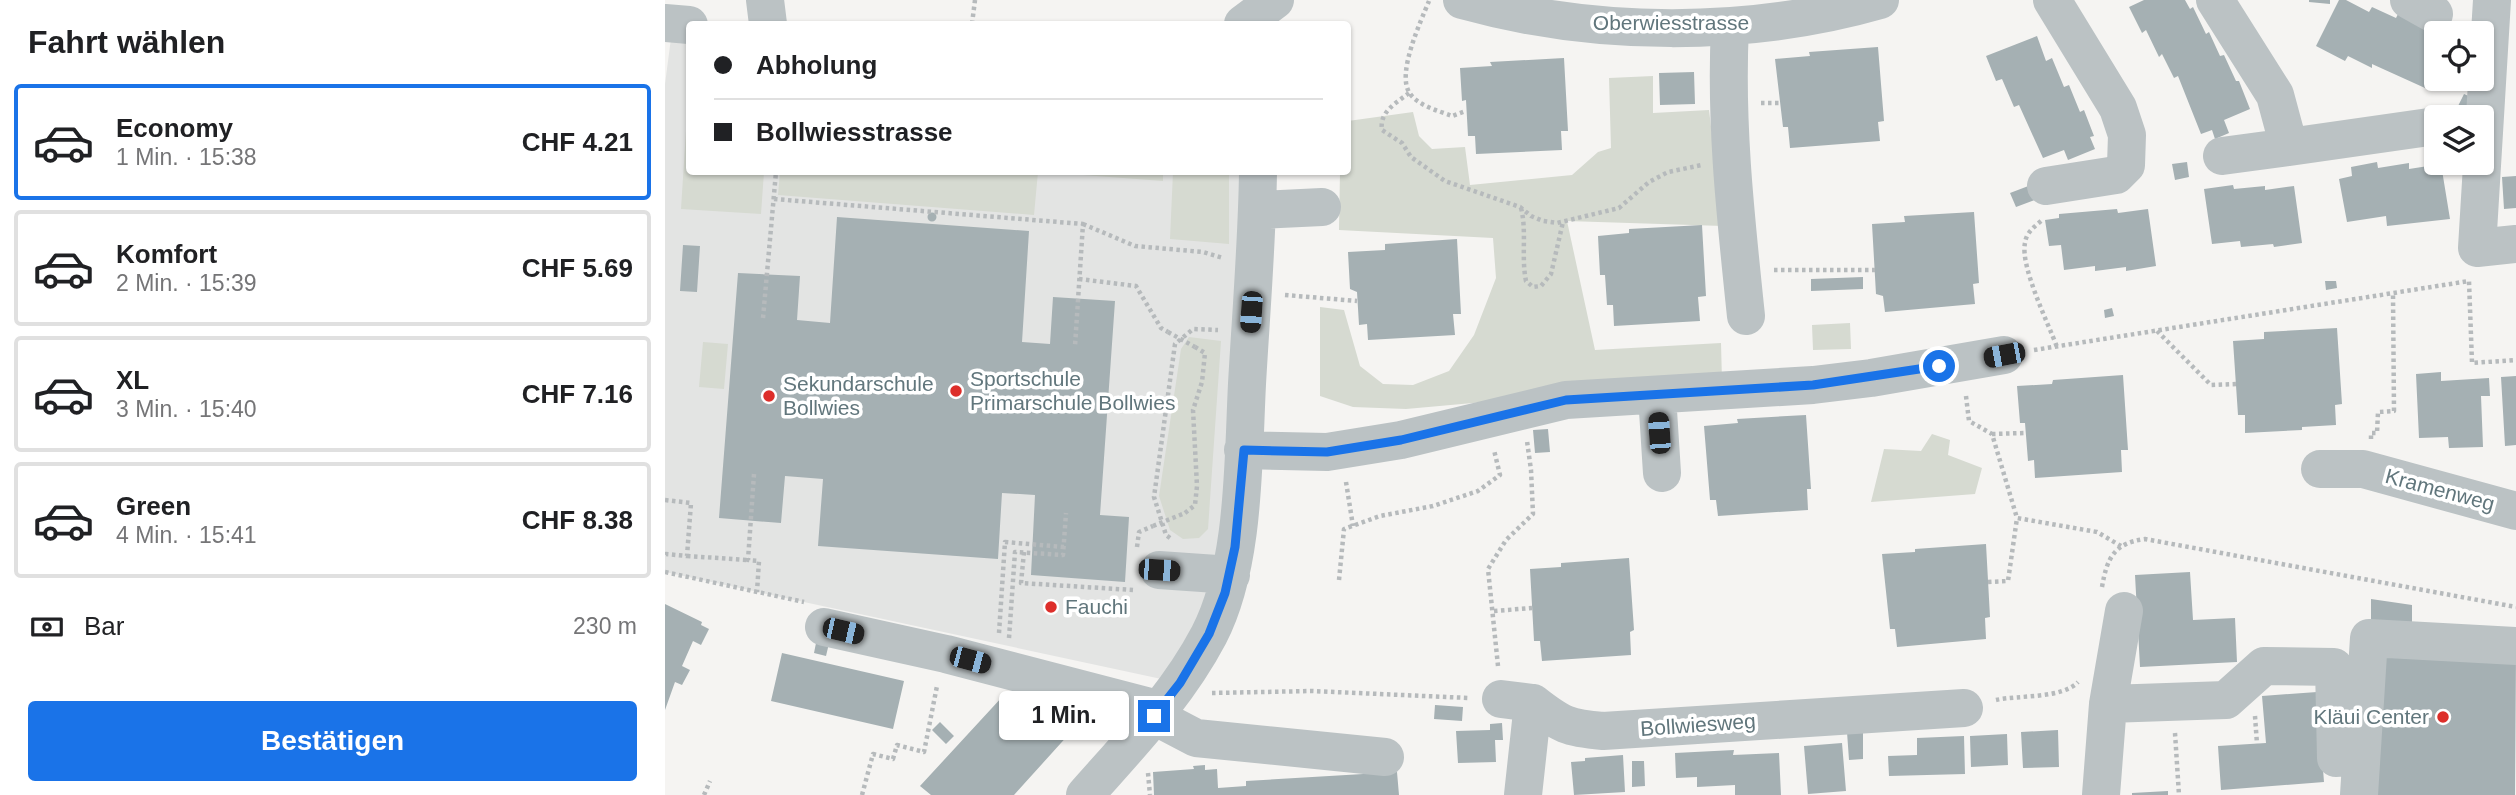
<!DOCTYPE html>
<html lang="de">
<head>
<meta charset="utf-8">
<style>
	:root { --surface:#fff; --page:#f2f2f2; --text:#202124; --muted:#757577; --line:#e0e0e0; --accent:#1a73e8 }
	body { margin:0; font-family:Arial,sans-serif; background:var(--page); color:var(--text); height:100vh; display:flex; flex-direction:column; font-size:26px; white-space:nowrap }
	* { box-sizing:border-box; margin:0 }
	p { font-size:23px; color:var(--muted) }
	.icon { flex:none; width:38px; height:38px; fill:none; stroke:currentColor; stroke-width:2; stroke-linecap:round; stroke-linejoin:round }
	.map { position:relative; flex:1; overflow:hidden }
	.drawer { display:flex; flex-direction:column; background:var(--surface); width:665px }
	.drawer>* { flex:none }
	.hud { position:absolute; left:21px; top:21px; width:665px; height:154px; border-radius:7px; box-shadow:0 2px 5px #0004; display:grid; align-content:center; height:154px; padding:0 28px; background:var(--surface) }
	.fabs { position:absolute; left:1759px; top:21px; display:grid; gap:14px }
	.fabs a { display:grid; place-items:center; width:70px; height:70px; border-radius:7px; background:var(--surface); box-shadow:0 2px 5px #0004; font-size:35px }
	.end { position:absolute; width:32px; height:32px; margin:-16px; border:9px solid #1a73e8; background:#fff; box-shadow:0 0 0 4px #fff }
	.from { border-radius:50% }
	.bubble { position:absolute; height:49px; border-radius:7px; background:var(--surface); box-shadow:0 2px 5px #0004; font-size:23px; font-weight:700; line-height:49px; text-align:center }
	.car { position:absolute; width:21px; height:42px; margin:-21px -10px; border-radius:9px; box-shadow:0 0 5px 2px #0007; background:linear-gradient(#222 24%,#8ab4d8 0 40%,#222 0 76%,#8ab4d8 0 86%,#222 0) }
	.hud b { display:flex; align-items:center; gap:24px; height:66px; font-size:26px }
	.hud b+b { border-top:2px solid var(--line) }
	.hud i { width:18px; height:18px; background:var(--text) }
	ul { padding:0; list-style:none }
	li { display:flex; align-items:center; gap:21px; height:116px; margin:0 14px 10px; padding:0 14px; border:4px solid var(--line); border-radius:7px }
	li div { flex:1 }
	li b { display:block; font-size:26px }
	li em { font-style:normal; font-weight:700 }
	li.active { border-color:var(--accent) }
	li>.icon { width:63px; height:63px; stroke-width:1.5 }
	h2 { padding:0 28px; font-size:32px; line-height:84px }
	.pay { display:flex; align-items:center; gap:18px; height:77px; padding:0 28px; font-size:26px }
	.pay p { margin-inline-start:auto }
	.action { display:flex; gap:14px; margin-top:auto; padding:14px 28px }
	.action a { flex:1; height:80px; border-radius:7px; background:var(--accent); color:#fff; font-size:28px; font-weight:700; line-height:80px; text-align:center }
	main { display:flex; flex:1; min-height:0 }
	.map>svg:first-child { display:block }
	.built { fill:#e3e4e3 }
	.green { fill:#d6dad1 }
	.building { fill:#a5b0b3 }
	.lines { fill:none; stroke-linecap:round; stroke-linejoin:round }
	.path { stroke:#b6babc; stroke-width:4.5; stroke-dasharray:3.5 3.5; stroke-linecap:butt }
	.minor { stroke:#bbc2c4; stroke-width:38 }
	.path-bridge { stroke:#b6babc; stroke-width:4.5; stroke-dasharray:3.5 3.5; stroke-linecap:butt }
	.route { stroke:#1a73e8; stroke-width:9 }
	.poi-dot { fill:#dd2e2a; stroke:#fff; stroke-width:2.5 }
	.labels { text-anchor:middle; stroke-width:7; stroke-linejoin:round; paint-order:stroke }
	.street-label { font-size:21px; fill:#61767c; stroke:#fff }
	.poi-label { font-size:21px; fill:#61767c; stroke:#fff; text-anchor:start }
</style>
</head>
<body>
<main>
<section class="drawer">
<h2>Fahrt wählen</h2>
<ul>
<li class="active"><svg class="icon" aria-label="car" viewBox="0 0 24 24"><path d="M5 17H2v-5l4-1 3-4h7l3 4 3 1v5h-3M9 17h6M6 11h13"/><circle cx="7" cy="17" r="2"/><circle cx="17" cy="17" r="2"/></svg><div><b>Economy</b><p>1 Min. · 15:38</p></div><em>CHF 4.21</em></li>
<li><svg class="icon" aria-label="car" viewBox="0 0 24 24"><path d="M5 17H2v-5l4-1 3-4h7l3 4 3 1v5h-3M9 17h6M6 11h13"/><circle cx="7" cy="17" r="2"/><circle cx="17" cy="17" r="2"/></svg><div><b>Komfort</b><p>2 Min. · 15:39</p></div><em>CHF 5.69</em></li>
<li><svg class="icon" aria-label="car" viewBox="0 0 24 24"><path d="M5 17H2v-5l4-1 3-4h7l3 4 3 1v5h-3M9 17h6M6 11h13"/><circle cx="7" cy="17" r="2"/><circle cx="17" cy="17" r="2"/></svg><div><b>XL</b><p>3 Min. · 15:40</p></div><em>CHF 7.16</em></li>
<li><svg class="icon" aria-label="car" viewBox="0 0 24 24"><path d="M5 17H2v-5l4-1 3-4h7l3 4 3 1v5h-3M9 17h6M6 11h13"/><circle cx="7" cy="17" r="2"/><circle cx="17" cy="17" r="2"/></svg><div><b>Green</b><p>4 Min. · 15:41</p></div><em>CHF 8.38</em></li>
</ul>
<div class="pay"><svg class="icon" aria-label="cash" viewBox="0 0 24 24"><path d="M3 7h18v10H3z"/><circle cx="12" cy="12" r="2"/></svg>Bar<p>230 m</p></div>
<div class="action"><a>Bestätigen</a></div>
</section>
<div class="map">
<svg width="1851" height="795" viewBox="0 0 1851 795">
	<rect width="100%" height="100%" fill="#f5f4f2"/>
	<path class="built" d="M8,23L24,25V172H593L570,547L515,683L0,572V84Z"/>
	<path class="green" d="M988,76V113L1044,110L1058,226L902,221L930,350L1056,343L1057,381L741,409L688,407L655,396V307L679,310L695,366L718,384L748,385L784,371L809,335L831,278L828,238L674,230L675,172H682L683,121L748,112L754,136L767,149L800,147L805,185L907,175L933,152L946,148L944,78Z
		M24,84V172H99L96,214L16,209Z
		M115,172H373L369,215L113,195Z
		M378,172H498V181Z
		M508,172H564V244L505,239Z
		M1185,323L1186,349L1148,350L1147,325Z
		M524,337L556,341L543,529L534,538L518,539L505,530L494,496L516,349Z
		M38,342L63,344L59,389L34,387Z
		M1267,434L1285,440L1283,455L1317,468L1310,494L1206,502L1219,449L1256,451Z"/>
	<path class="building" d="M1479,0H1520L1525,9L1528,7L1541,34L1544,32L1555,56L1559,55L1571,81H1574L1585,109L1559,120L1564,133L1550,139L1547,130L1536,134L1513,76L1509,78L1497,54L1494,57L1481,30L1477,33L1464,7Z
		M1644,0H1665V4L1644,2Z
		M1674,0H1681L1704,12L1707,7L1731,18L1733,14L1775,33H1771V67L1760,88L1707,64V68L1683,56L1680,61L1651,46Z
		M1372,36L1381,61L1387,58L1399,87L1404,85L1415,112L1419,110L1429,136L1425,137L1430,149L1403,160L1399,150L1378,158L1354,105L1349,107L1337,79L1331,81L1321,56Z
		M1213,47L1219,121L1213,122L1215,141L1125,148L1123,127H1118L1110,59L1145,56L1144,52Z
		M899,58L903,131H896L897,150L811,154L810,136H803L801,100L797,101L795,68L827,66L825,62Z
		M1029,72L1030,104L995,105L994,73Z
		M1799,94L1808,98L1802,110L1793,106Z
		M1522,162L1524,177L1510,180L1507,164Z
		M1712,162L1713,168L1744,163V169L1776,164L1785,219L1722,226L1721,216L1682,222L1674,179L1687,176L1686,167Z
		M1851,176V208L1839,209L1837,177Z
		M1366,185L1372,199L1351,207L1345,193Z
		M1568,185L1569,189L1600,186V190L1629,186L1637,243L1609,247L1608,244L1576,247L1575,241L1547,244L1539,189Z
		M1452,209L1453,213L1483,209L1491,266L1461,271V267L1430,271V266L1399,270L1396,245L1384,246L1380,220L1394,218V214Z
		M1309,212L1314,283L1308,284L1310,304L1220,312L1218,296L1211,294L1207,224L1240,222L1239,216Z
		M262.5 217a4.5 4.5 0 1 1 9 0a4.5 4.5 0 1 1-9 0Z
		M172,217L364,231L357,342L385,344L388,297L450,301L435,515L464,517L460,582L366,575L370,495L337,493L333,559L153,546L158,479L120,476L116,523L54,518L73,273L135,276L132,320L165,323Z
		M1037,225L1041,296L1033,297L1035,321L949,326L948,305H942L940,275H935L933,236L964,233V229Z
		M792,239L796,314H788L790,335L703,340L702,324L694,325L692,292L685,289L683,252L720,250V244Z
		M18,245L35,246L32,292L15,291Z
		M1198,277V289L1146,291V279Z
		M1660,281H1671L1672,288L1661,290Z
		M1447,308L1449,316L1440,318L1439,310Z
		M1672,328L1677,404L1670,405L1671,425L1637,427V430L1580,433V415H1573L1568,341L1599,339V332Z
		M1776,372V381L1824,378L1825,396H1816L1818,447L1784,448L1783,437L1754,438L1751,374Z
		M1458,375L1463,450H1456L1457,472L1370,478L1369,460L1363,461L1360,423H1355L1352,386L1387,384L1388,380Z
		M1851,376V445L1840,446L1836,377Z
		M1141,415L1146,489H1142L1143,510L1053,516L1051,500H1045L1039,426L1073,423L1072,419Z
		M883,429L885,452L870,453L868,430Z
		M1321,544L1325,617L1320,618L1321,639L1232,647L1230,629H1225L1217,554L1250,552V549Z
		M964,558L969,630L965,632L966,655L877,661L875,641H869L865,569L896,567V563Z
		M1525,572L1528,620L1570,618L1572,662L1475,667L1470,575Z
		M1706,599L1747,605V627L1706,626Z
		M0,604L37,622L36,625L44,629L36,645L28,641L17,666L25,670L17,685L10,682L0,710Z
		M153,633L166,635L161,656L149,653Z
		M1710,649L1851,655L1850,795H1701Z
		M117,653L239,681L228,729L106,701Z
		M1652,692L1659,782L1556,790L1553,746L1601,743L1597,696Z
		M338,696L376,729L396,704L424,712L349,795H266L255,786Z
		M770,705L798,707L797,721L769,719Z
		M275,722L289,736L281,744L267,730Z
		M837,723L838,740H830L831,762L793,763L791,731L825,730V724Z
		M1393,730L1394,767L1358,768L1356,732Z
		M1182,732H1198V759L1184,760Z
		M1342,734L1343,765L1306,767L1305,736Z
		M1299,736L1300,774L1224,776L1223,756L1252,755V738Z
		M1177,743L1181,791L1143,794L1139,746Z
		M1069,750L1068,755L1114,753L1116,795H1070V785L1032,787V777L1011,778L1010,753Z
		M958,755L960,792L909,795L906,762L920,761V758Z
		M967,761H979L980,786L967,787Z
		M540,765V770L552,769L553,788L581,786V781L732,772L734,795H489L488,772L529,769L528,766Z
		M1503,791V795H1467V793Z"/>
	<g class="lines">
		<path class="path" d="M764,1C756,21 732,72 744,92C751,105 774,111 787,116L801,111
			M307,24L310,0
			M744,93C731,103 714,112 717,130L737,143L746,157L780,181L855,207L866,216L878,221L892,223L954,208L984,182L1003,172L1037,165
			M1096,103H1116
			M109,199L418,224L410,346
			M856,208C862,231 856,257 861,281L868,287L876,286L886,274L898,222
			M1376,221C1369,227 1361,233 1360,243C1355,266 1383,323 1392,347
			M418,224L470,246L538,252L558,258
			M1109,270H1210
			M414,279L471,286L496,328L503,332
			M620,295L692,301
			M98,318L111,172
			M1492,331L1546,385L1571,384
			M1369,350L1804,281L1807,363L1851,360
			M1301,396L1304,421L1327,434L1352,518L1432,532L1456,546
			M1327,434L1360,433
			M1706,439V433H1712L1713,412L1729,411L1728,294
			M89,474L83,560L94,561L92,592
			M681,482L688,526
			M0,500L26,503L22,556L1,554L0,557
			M520,513L530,505L532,486L528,410L537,382L540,353L530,347
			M505,538L501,535L489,497L510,344L528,329L553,330
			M472,547L474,532L488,526
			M359,552L356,583L468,590
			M22,556L83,560
			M0,572L139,602
			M674,580L679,529L715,516L768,506L813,491L835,475L829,450
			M1323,582L1343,581L1352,518
			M1437,587C1442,558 1449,543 1480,539L1851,607
			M829,611L867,608
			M334,633L340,542L399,547
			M344,638L350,552L398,555L401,513
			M833,666L823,569L841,540L868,514L866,470L862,441
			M547,693L647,691L804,698
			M1331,700C1353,695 1397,699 1413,682
			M1590,716L1592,744
			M1510,733L1514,795
			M483,773L485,795
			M39,795L45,781
			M197,795L208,754L228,759L232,745L259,752L272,686"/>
		<path class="minor" d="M100,0L103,24
			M797,0C930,37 1083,38 1215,0
			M1550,0L1610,95L1624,147L1771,126
			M1744,0L1769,14
			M1827,0L1812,248L1851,244
			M0,23L24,25
			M578,24L610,0
			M1065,27C1060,124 1071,220 1081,316
			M1557,156L1624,147
			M1381,186L1451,175L1461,165L1462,135L1453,108L1387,0
			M592,210L657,207
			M992,395L997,473
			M578,450L662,452L736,440L901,400L1148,385L1206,378L1339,355
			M1655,469H1698L1851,511
			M494,570L566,575
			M159,627L281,654L496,710
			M836,699L868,703
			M868,703C896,725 903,728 938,731L1299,708
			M1443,704L1561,700L1599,666L1669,667L1671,758
			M489,716L531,738L720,757
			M420,795C465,744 512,696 544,635C580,566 578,462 582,384C586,313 592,243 593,172
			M858,795L868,703
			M1436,795L1443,704L1459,611
			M1694,795L1704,638L1851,646"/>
		<path class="path-bridge" d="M503,332L530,347
			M488,526L520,513"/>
	</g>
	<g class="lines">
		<path class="route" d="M489,716L515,683L544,634L560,593L570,547L579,450L662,452L736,440L901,400L1148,385L1274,366"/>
	</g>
	<g class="poi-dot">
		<circle cx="291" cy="391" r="7"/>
		<circle cx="104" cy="396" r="7"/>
		<circle cx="386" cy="607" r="7"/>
		<circle cx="1778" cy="717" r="7"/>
	</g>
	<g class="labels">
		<g class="street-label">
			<text x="1006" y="30">Oberwiesstrasse</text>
			<text transform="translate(1775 490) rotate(15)" y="7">Kramenweg</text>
			<text transform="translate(1033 725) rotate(-4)" y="7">Bollwiesweg</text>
		</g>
		<g class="poi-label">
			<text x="305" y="386">Sportschule<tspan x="305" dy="24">Primarschule Bollwies</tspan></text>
			<text x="118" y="391">Sekundarschule<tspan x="118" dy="24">Bollwies</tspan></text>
			<text x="400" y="614">Fauchi</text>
			<text x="1764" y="724" text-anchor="end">Kläui Center</text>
		</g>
	</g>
</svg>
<div class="fabs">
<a><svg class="icon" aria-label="locate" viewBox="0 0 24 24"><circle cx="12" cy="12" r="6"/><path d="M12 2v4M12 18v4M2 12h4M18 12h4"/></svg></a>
<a><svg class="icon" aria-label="layers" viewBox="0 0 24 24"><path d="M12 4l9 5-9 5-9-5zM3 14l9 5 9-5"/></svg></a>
</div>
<i class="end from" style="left:1274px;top:366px"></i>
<i class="end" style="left:489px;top:716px"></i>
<div class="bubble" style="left:334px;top:691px;width:130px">1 Min.</div>
<i class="car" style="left:586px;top:312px;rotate:184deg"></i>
<i class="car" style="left:1339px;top:355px;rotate:259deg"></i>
<i class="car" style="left:994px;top:433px;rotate:356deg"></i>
<i class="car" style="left:494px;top:570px;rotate:94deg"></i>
<i class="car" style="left:178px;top:631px;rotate:103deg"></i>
<i class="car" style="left:305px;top:660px;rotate:105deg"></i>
<div class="hud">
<b><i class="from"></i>Abholung</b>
<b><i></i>Bollwiesstrasse</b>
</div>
</div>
</main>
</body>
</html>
